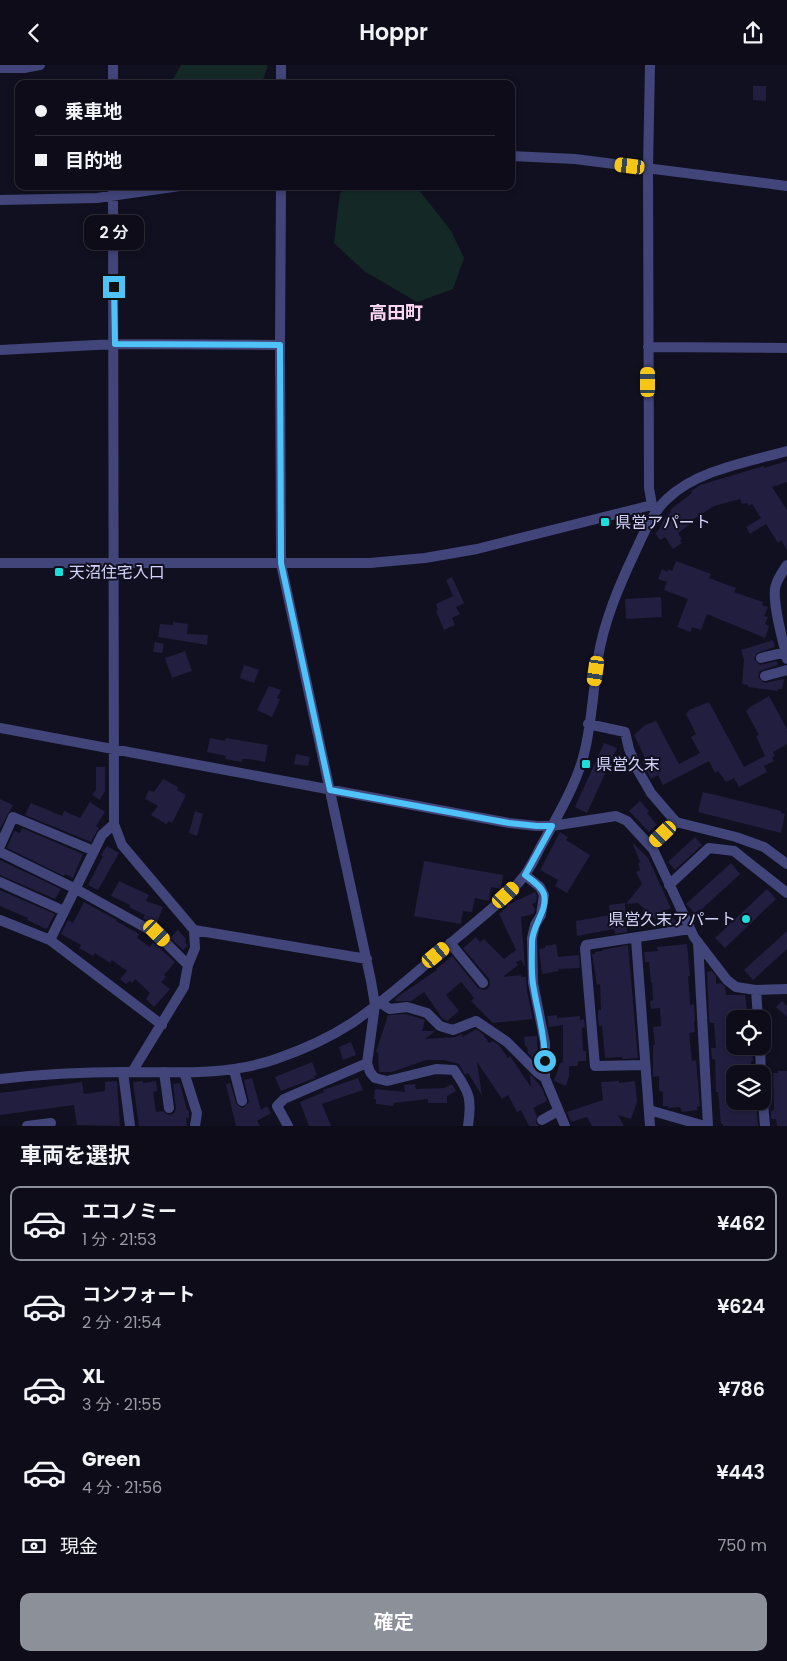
<!DOCTYPE html>
<html lang="ja">
<head>
<meta charset="utf-8">
<style>
	:root { --surface:#0d0c18; --page:#1b1a25; --text:#f1f3f6; --muted:#9a9ba2; --line:#2d2c37; --accent:#8c9099 }
	body { margin:0; font-family:Poppins,"Noto Sans JP",sans-serif; background:var(--page); color:var(--text); height:100vh; display:flex; flex-direction:column; font-size:19px; white-space:nowrap }
	* { box-sizing:border-box; margin:0 }
	p { font-size:16px; color:var(--muted) }
	.icon { flex:none; width:28px; height:28px; fill:none; stroke:currentColor; stroke-width:2; stroke-linecap:round; stroke-linejoin:round }
	.map { position:relative; height:1061px; overflow:hidden }
	.side { display:flex; flex-direction:column; background:var(--surface); flex:1 }
	.side>* { flex:none }
	.banner { position:absolute; left:15px; top:15px; width:500px; height:110px; border-radius:10px; box-shadow:0 2px 8px #0003,0 0 0 1px var(--line); display:grid; align-content:center; height:110px; padding:0 20px; background:var(--surface) }
	.buttons { position:absolute; left:726px; top:945px; display:grid; gap:10px }
	.buttons a { display:grid; place-items:center; width:45px; height:45px; border-radius:10px; background:var(--surface); box-shadow:0 2px 8px #0003,0 0 0 1px var(--line); font-size:25px }
	.end { position:absolute; width:22px; height:22px; margin:-11px; border:6px solid #4fc3f7; background:#111; box-shadow:0 0 0 2px #111 }
	.from { border-radius:50% }
	.bubble { position:absolute; height:35px; border-radius:10px; background:var(--surface); box-shadow:0 2px 8px #0003,0 0 0 1px var(--line); font-size:16px; font-weight:600; line-height:35px; text-align:center }
	.car { position:absolute; width:15px; height:30px; margin:-15px -8px; border-radius:6px; box-shadow:0 0 4px 1px #0007; background:linear-gradient(#f5c518 24%,#345 0 40%,#f5c518 0 76%,#345 0 86%,#f5c518 0) }
	.banner b { display:flex; align-items:center; gap:18px; height:48px; font-size:19px }
	.banner b+b { border-top:1px solid var(--line) }
	.banner i { width:12px; height:12px; background:var(--text) }
	ul { padding:0; list-style:none }
	li { display:flex; align-items:center; gap:15px; height:75px; margin:0 10px 8px; padding:0 10px; border:2px solid transparent; border-radius:10px }
	li div { flex:1 }
	li b { display:block; font-size:19px }
	li em { font-style:normal; font-weight:600 }
	li.selected { border-color:var(--accent) }
	li>.icon { width:45px; height:45px; stroke-width:1.5 }
	h2 { padding:0 20px; font-size:22px; line-height:60px }
	.pay { display:flex; align-items:center; gap:12px; height:55px; padding:0 20px; font-size:19px }
	.pay p { margin-inline-start:auto }
	.button { display:flex; gap:10px; margin-top:auto; padding:10px 20px }
	.button a { flex:1; height:58px; border-radius:10px; background:var(--accent); color:#fff; font-size:20px; font-weight:600; line-height:58px; text-align:center }
	header { display:flex; justify-content:space-between; align-items:center; height:65px; padding:0 20px; background:var(--surface); font-size:22px; font-weight:600 }
	.map>svg:first-child { display:block }
	.green { fill:#142926 }
	.building { fill:#211e3f }
	.lines { fill:none; stroke-linecap:round; stroke-linejoin:round }
	.minor { stroke:#414579; stroke-width:10 }
	.route { stroke:#4fc3f7; stroke-width:6 }
	.poi-dot { fill:#1cdedb; stroke:#111020; stroke-width:2 }
	.labels { text-anchor:middle; stroke-width:4; stroke-linejoin:round; paint-order:stroke }
	.poi-label { font-size:16px; fill:#d4d4fa; stroke:#111020; text-anchor:start }
	.neighbourhood-label { font-size:18px; font-weight:bold; fill:#fad6f1; stroke:#111020 }
</style>
</head>
<body>
<header><svg class="icon" aria-label="back" viewBox="0 0 24 24"><path d="M15 5l-7 7 7 7"/></svg>Hoppr<svg class="icon" aria-label="share" viewBox="0 0 24 24"><path d="M12 15V3M7 8l5-5 5 5M5 13v7h14v-7"/></svg></header>
<div class="map">
<svg width="787" height="1061" viewBox="0 0 787 1061">
	<rect width="100%" height="100%" fill="#111020"/>
	<path class="green" d="M181,0H268L262,18L260,19H179L172,16Z
		M351,121H416L451,166L464,193L453,224L417,237L364,206L334,178L340,128Z"/>
	<path class="building" d="M753,21H766V36L753,35Z
		M787,396V417L772,422L787,445V485L781,475L778,478L766,459L750,469L746,462L761,453L752,439L749,441L747,438L742,439L740,434L714,441L692,455L693,457L678,468L682,474L680,476L682,478L673,484L665,472L660,475L655,468L658,466L666,451L671,447L670,445L692,428L691,426L700,420L764,401V403Z
		M676,496L711,509L709,513L736,523L734,527L763,537L762,540L768,542L764,551L768,552L765,559L769,561L765,573L707,549L701,565L692,562L691,567L677,562L688,534L664,525L667,517L658,514L662,504L668,507V504L672,506Z
		M452,512L464,538L456,542L460,549L452,553L455,560L444,565L436,546L438,545L436,539L453,531L446,515Z
		M661,532L662,552L626,554L625,534Z
		M173,557L188,559L187,569L208,570L207,580L158,572L160,559L173,560Z
		M773,575L775,582L757,588L754,594L760,600L777,596L778,600L760,606L758,612L764,618L784,614L782,624H778V626L748,622V620L742,619L744,594L741,585Z
		M155,577L164,579L162,588L153,587Z
		M185,586L192,606L172,613L165,593Z
		M244,600L259,605L254,618L240,613Z
		M269,621L281,625L277,633L280,634L272,652L257,645Z
		M769,631L787,664V679L773,687L775,691L772,693L774,696L764,701L767,707L739,722L734,713L726,717L718,706L715,708L709,696L663,720L658,710L651,714L642,697L646,695L634,670L645,660L656,656L679,699L700,688L691,672L696,669L686,649L689,645L709,637L744,702L765,691L756,671L759,670L746,646L750,642Z
		M210,673L225,676L226,673L268,680L265,697L250,694H242V697L225,694L226,691L207,687Z
		M604,678L617,683L587,748L575,742Z
		M296,689L310,692L308,701L294,699Z
		M96,702H105V726L100,735L92,730L96,725Z
		M163,714L178,722L177,725L186,730L172,758L169,756L166,759L151,750L158,741L145,734L149,725L154,727Z
		M703,727L781,746V748L785,749L781,768L698,747Z
		M0,734L13,740L0,764Z
		M640,736L649,746L647,748L657,760L649,767L629,746Z
		M90,737L105,747L96,761L99,763L91,777L25,750L31,738L62,751L64,746L80,753Z
		M195,746L203,749L197,771L189,768Z
		M22,763L83,789L73,813L65,809L64,811L7,783L14,766L20,768Z
		M560,767L568,772L566,775L590,790L567,828L555,821L558,815L540,805Z
		M695,772L702,780L675,805L668,797Z
		M632,777L648,793L671,843L664,846L676,856L673,860L663,861L638,838L626,839L642,819L636,807L640,805L638,798L640,797Z
		M107,781L119,788L98,825L88,820L103,791L101,790Z
		M0,795L61,824L55,834L0,810Z
		M424,796L503,810L501,824L491,822L489,836L475,833L472,847L463,846L461,859L414,851Z
		M731,798L740,809L701,845L700,844L695,848L686,839Z
		M119,816L149,830L146,836L163,842L156,860L143,853L145,850L129,842L130,840L111,831Z
		M767,824L776,834L725,883L715,873Z
		M0,825L55,849L48,862L46,864L27,855L28,853L0,841Z
		M535,827L537,831L536,837L532,839L535,844L533,849L521,852L525,902L521,895L516,897L518,900L503,912L521,910V912H526L527,926L533,954L493,958L471,936L474,933L461,917L446,930L459,946L447,956L442,953L424,927L411,936H396L395,934L400,930L437,905L436,904L452,891L478,923L484,925L487,924L490,920L489,914L463,883L476,872L480,877L484,874L504,894L516,885L499,849L509,839Z
		M84,837L117,855L116,856L139,869L137,873L150,882L153,877L175,897L164,910L166,912L161,917L170,924L154,942L146,934L150,928L135,914L132,918L130,916L126,919L120,914L127,906L112,895L110,898L95,888L93,891L79,883L81,880L61,869L68,855L73,858Z
		M625,838L627,867L615,869L614,864L577,871L576,856L610,850L609,840Z
		M178,865L185,873L186,876L185,877L188,881L183,885L170,873Z
		M787,866V884L753,915L744,905Z
		M556,879L558,892L579,890L580,903L558,904L559,906L542,909L539,884L545,883V881Z
		M687,879L690,911H688L690,940L694,939L695,956H694L695,967L689,968L692,996L696,995L700,1041L697,1042L698,1045L682,1047L680,1042L668,1043V1041H663V1027L659,1025V1011L653,1012V980H655L653,962L661,961L660,943L651,944L650,936L653,935L652,918H651L649,897H645L644,887L658,886L657,882Z
		M628,880L638,993L622,994V992L605,993L602,961H599L598,953V945H601L600,919L597,920L592,889H595V887L602,886V885Z
		M712,906L716,911V919L721,918L725,922L726,930H745L748,954H735V981H752L753,996H751V1008L732,1009L733,1037L756,1036L758,1061H723V1059H721L718,1027H716L715,994H712L711,983H716L714,958H711L709,956L707,907Z
		M782,936L787,941V952L776,942Z
		M406,949L425,955L422,966H435L425,974L456,972L461,969L463,972L476,964L483,969L489,978L493,976L499,980L508,993L510,991L531,1022L530,1009L542,1023L547,1036L533,1043L537,1051L536,1058L539,1061H529L521,1045L517,1047L508,1030L502,1034L477,997L482,1031L468,1008L465,1010L459,999L444,995H426L392,1007H379L378,987H376L388,950Z
		M557,950V953L580,951V955L584,954L585,962L582,963L583,986H586V996H578V1001H569V1011L566,1021L554,1016L560,998L563,997V960L549,962L547,951Z
		M537,971L538,996H536L528,988L527,981H525L524,972Z
		M351,977L356,990L343,995L339,982Z
		M312,997L317,1010L314,1011L315,1013L281,1026L275,1012Z
		M778,1006H787V1061H777L776,1054H771V1046L774,1045L773,1008H778Z
		M252,1013L261,1045L267,1041L271,1048L257,1056L260,1061H236L226,1019L230,1018L237,1040L243,1043L249,1037L244,1015Z
		M358,1013L363,1025L322,1039L331,1061H309L300,1037L324,1027L323,1025Z
		M117,1016L120,1061L77,1060L74,1040L0,1050V1028L82,1017L84,1029L105,1026V1017Z
		M143,1016V1018L156,1016L157,1026L153,1027L156,1047L163,1046L169,1050L174,1048L176,1043L173,1019L180,1018L187,1045L189,1046V1053H186L187,1061H139L133,1017Z
		M619,1016V1018L635,1016L637,1037L631,1054L618,1050L624,1061H592L587,1052L571,1057L567,1047L603,1035L601,1017Z
		M415,1019L416,1024L444,1023L452,1019L456,1026L447,1031V1038H428V1034L394,1038L393,1041L376,1039V1034H374L375,1024L405,1027L404,1020Z"/>
	<g class="lines">
		<path class="minor" d="M113,0V19
			M281,0V19
			M650,0L648,103L649,423L652,440
			M0,3H24L40,0
			M511,91L575,94L787,121
			M113,121L114,759L122,780L194,865L195,883L188,900L184,922L132,1007
			M281,121L280,280L281,499L371,916L375,940L367,998L370,1007L375,1013L387,1016L436,1004L454,1005C470,1028 472,1034 468,1061
			M0,135L97,133L180,121
			M648,282L787,283
			M0,285L115,279L280,280
			M0,498H370L425,493L477,484L652,440L657,445
			M787,500C782,508 776,515 775,524C773,542 783,575 787,594
			M761,593L786,587
			M765,611L787,605
			M588,659L625,667L629,684L636,702L651,728L676,757L736,772L764,782L787,799
			M0,663L509,758L537,761H552L616,751L627,756L653,784L694,872L727,915L736,922L756,925L787,924
			M0,781L13,752L94,786
			M650,781L676,757
			M0,787L76,824L157,869L188,900
			M525,810L540,822L544,830L541,850L535,860L532,873L533,918L545,978V1013L565,1061
			M0,817L64,846
			M669,820L709,783L734,786L787,828
			M0,855L50,875L162,960
			M194,865L367,894
			M636,874L650,1061
			M50,875L102,770L114,759
			M698,877L708,1061
			M450,878L483,918
			M756,925L758,954
			M379,937L390,944L407,942L427,948L440,961L453,965L476,956L507,977L538,1008L545,1013
			M760,981L761,1009
			M645,1000L595,1001L585,883L586,880L690,864
			M234,1005L242,1036
			M123,1007L130,1061
			M164,1007L169,1043
			M184,1007L197,1048L195,1061
			M0,1014C42,1009 82,1007 124,1007C175,1007 227,1011 276,994C302,985 329,973 352,958C390,932 423,901 458,872C479,854 508,832 524,811C531,802 536,791 541,781C556,754 577,718 584,689C592,658 593,625 598,593C604,556 619,521 635,487C644,468 652,448 667,434C697,405 748,397 787,386
			M762,1026L765,1061
			M649,1045L705,1061
			M542,1055L558,1046
			M27,1061L51,1058
			M288,1061L277,1041L284,1034L367,998"/>
	</g>
	<g class="lines">
		<path class="route" d="M114,222L115,279L280,280L281,498L330,725L509,758L537,761H552L525,810C532,815 541,821 544,829C548,846 532,860 532,877C532,891 531,906 533,919C537,945 545,969 545,996"/>
	</g>
	<g class="poi-dot">
		<rect x="600" y="452" width="10" height="10" rx="2.5"/>
		<rect x="54" y="502" width="10" height="10" rx="2.5"/>
		<rect x="581" y="694" width="10" height="10" rx="2.5"/>
		<circle cx="746" cy="854" r="5"/>
	</g>
	<g class="labels">
		<g class="poi-label">
			<text x="615" y="463">県営アパート</text>
			<text x="69" y="513">天沼住宅入口</text>
			<text x="596" y="705">県営久末</text>
			<text x="736" y="860" text-anchor="end">県営久末アパート</text>
		</g>
		<g class="neighbourhood-label">
			<text x="396" y="254">高田町</text>
		</g>
	</g>
</svg>
<div class="buttons">
<a><svg class="icon" aria-label="locate" viewBox="0 0 24 24"><circle cx="12" cy="12" r="6"/><path d="M12 2v4M12 18v4M2 12h4M18 12h4"/></svg></a>
<a><svg class="icon" aria-label="layers" viewBox="0 0 24 24"><path d="M12 4l9 5-9 5-9-5zM3 14l9 5 9-5"/></svg></a>
</div>
<i class="end from" style="left:545px;top:996px"></i>
<i class="end" style="left:114px;top:222px"></i>
<div class="bubble" style="left:84px;top:150px;width:60px">2 分</div>
<i class="car" style="left:630px;top:101px;rotate:277deg"></i>
<i class="car" style="left:648px;top:317px;rotate:0deg"></i>
<i class="car" style="left:596px;top:606px;rotate:188deg"></i>
<i class="car" style="left:663px;top:769px;rotate:226deg"></i>
<i class="car" style="left:506px;top:830px;rotate:47deg"></i>
<i class="car" style="left:157px;top:868px;rotate:135deg"></i>
<i class="car" style="left:436px;top:890px;rotate:50deg"></i>
<div class="banner">
<b><i class="from"></i>乗車地</b>
<b><i></i>目的地</b>
</div>
</div>
<section class="side">
<h2>車両を選択</h2>
<ul>
<li class="selected"><svg class="icon" aria-label="car" viewBox="0 0 24 24"><path d="M5 17H2v-5l4-1 3-4h7l3 4 3 1v5h-3M9 17h6M6 11h13"/><circle cx="7" cy="17" r="2"/><circle cx="17" cy="17" r="2"/></svg><div><b>エコノミー</b><p>1 分 · 21:53</p></div><em>¥462</em></li>
<li><svg class="icon" aria-label="car" viewBox="0 0 24 24"><path d="M5 17H2v-5l4-1 3-4h7l3 4 3 1v5h-3M9 17h6M6 11h13"/><circle cx="7" cy="17" r="2"/><circle cx="17" cy="17" r="2"/></svg><div><b>コンフォート</b><p>2 分 · 21:54</p></div><em>¥624</em></li>
<li><svg class="icon" aria-label="car" viewBox="0 0 24 24"><path d="M5 17H2v-5l4-1 3-4h7l3 4 3 1v5h-3M9 17h6M6 11h13"/><circle cx="7" cy="17" r="2"/><circle cx="17" cy="17" r="2"/></svg><div><b>XL</b><p>3 分 · 21:55</p></div><em>¥786</em></li>
<li><svg class="icon" aria-label="car" viewBox="0 0 24 24"><path d="M5 17H2v-5l4-1 3-4h7l3 4 3 1v5h-3M9 17h6M6 11h13"/><circle cx="7" cy="17" r="2"/><circle cx="17" cy="17" r="2"/></svg><div><b>Green</b><p>4 分 · 21:56</p></div><em>¥443</em></li>
</ul>
<div class="pay"><svg class="icon" aria-label="cash" viewBox="0 0 24 24"><path d="M3 7h18v10H3z"/><circle cx="12" cy="12" r="2"/></svg>現金<p>750 m</p></div>
<div class="button"><a>確定</a></div>
</section>
</body>
</html>
